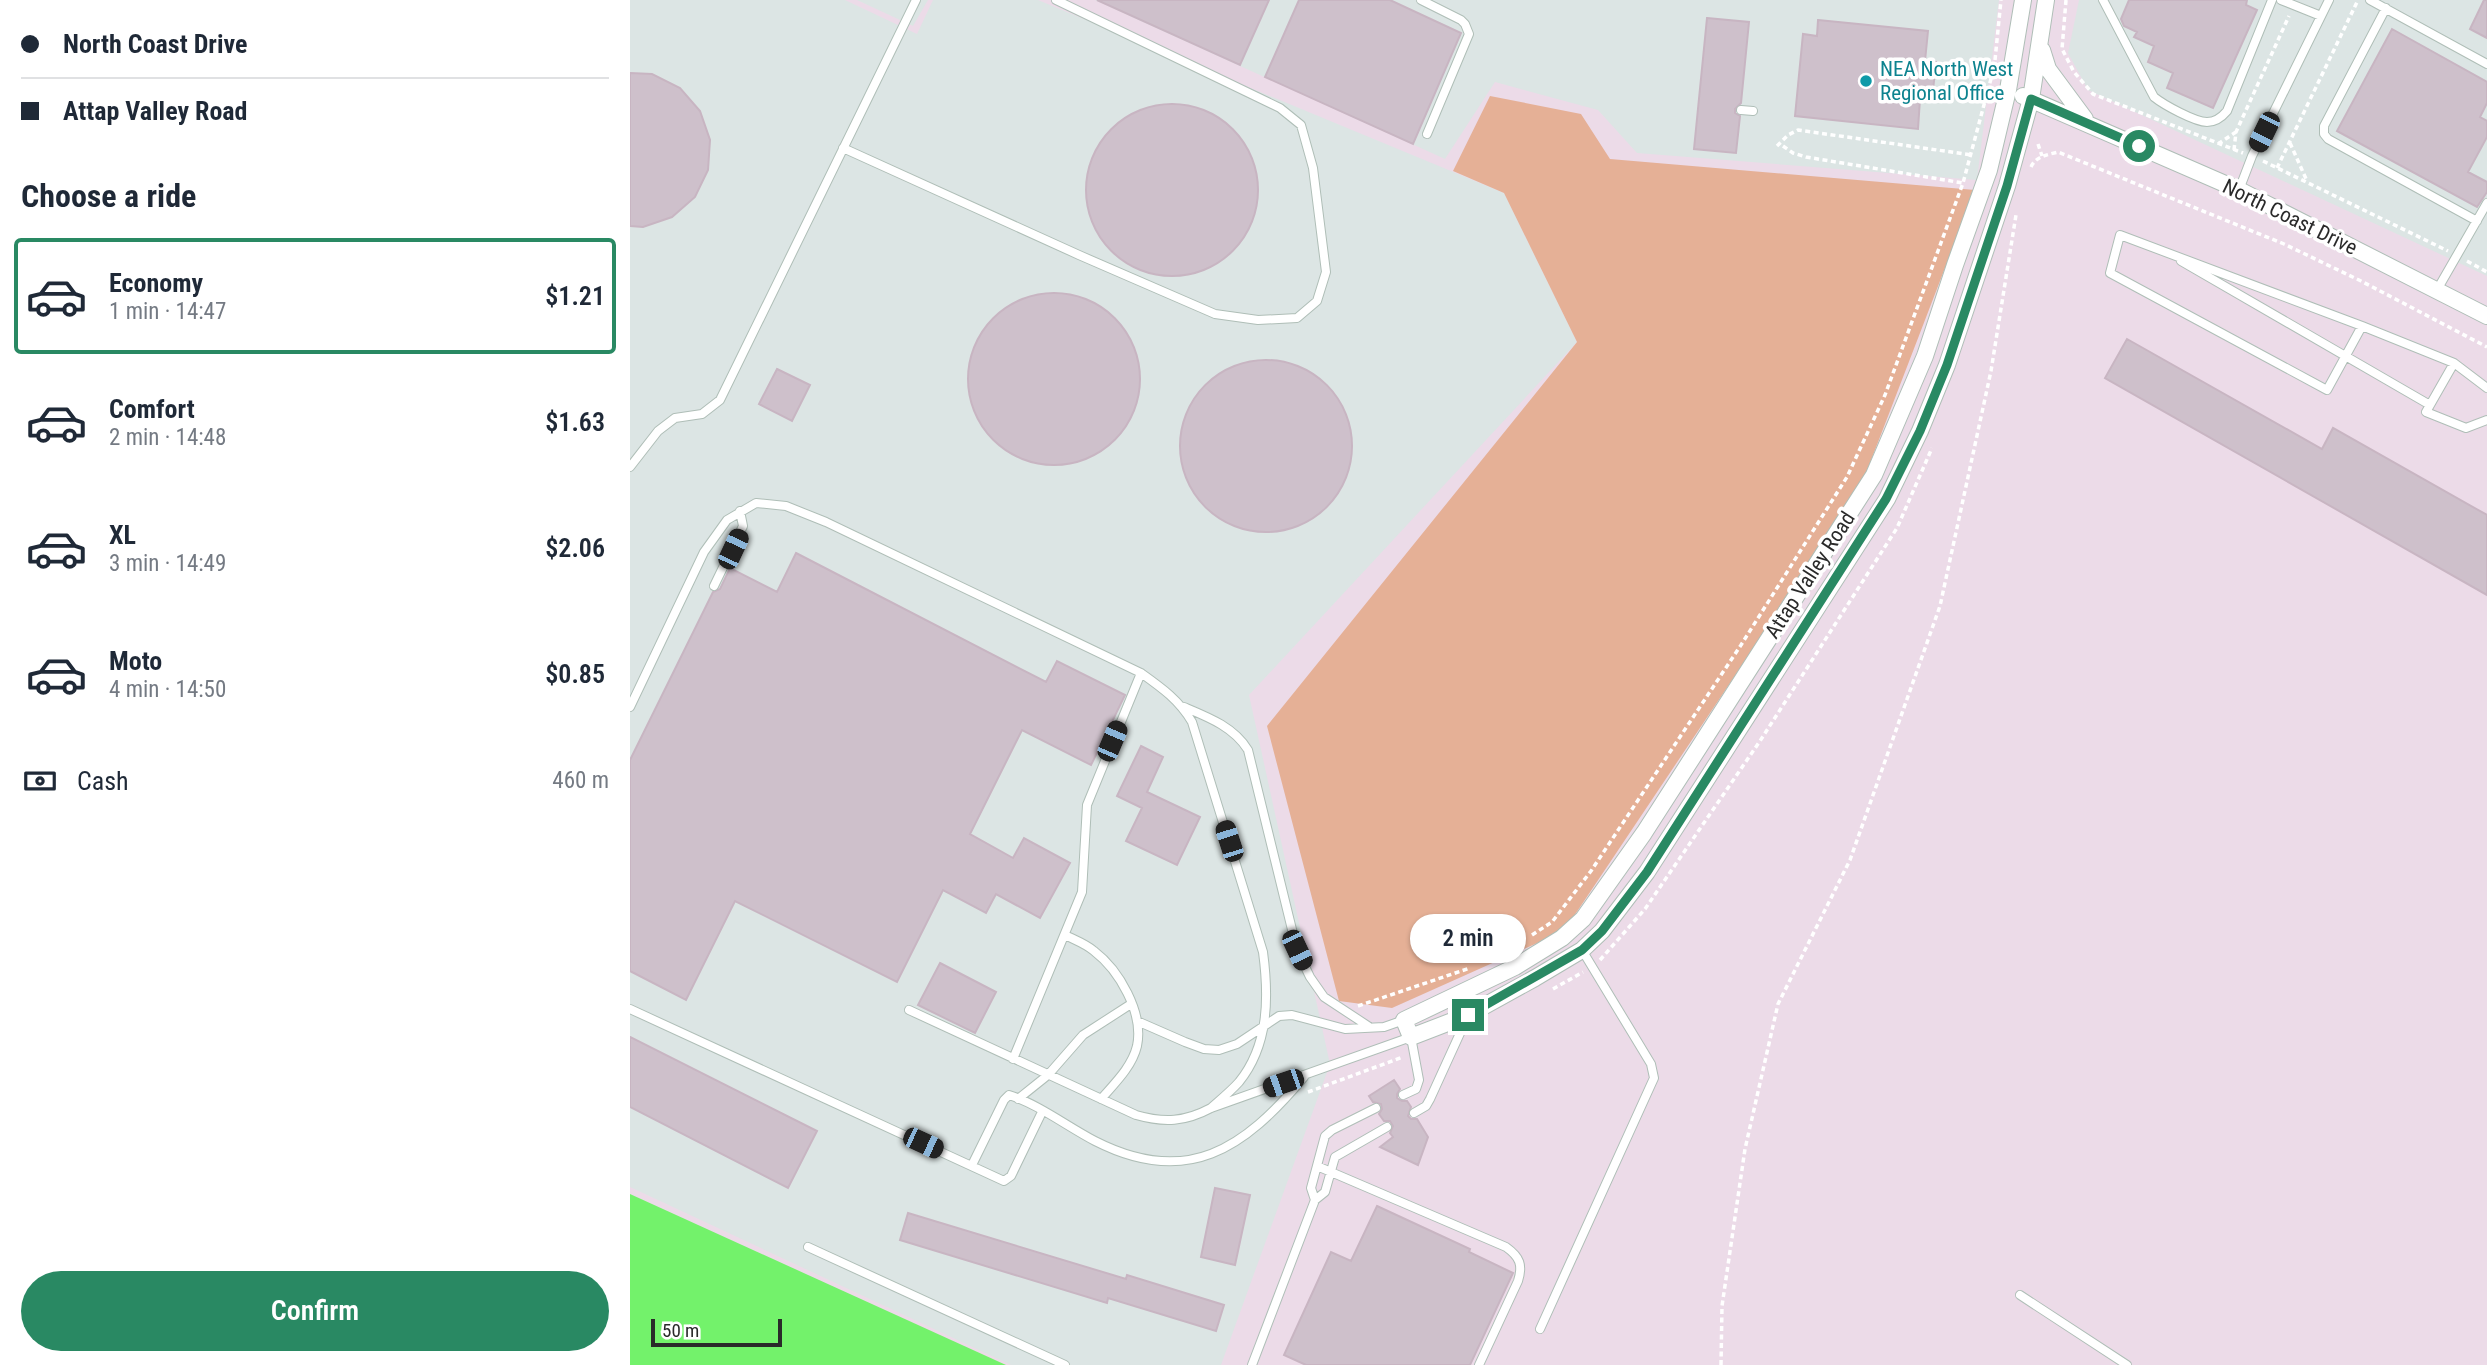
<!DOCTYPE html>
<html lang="en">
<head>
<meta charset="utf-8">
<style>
	:root { --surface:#fff; --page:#f2f2f3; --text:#1f2937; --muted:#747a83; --line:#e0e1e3; --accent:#298963 }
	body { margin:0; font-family:"Roboto Condensed",sans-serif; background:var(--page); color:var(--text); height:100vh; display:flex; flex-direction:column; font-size:26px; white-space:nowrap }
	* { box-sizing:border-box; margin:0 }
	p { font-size:23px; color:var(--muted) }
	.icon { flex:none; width:38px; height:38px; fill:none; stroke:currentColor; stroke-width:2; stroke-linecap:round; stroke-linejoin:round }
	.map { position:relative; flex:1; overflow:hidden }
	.details { display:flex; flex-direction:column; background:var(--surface); width:630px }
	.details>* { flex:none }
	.hud { display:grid; align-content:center; height:154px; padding:0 21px; background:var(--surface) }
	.scale { position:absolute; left:21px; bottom:18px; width:131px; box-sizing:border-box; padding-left:7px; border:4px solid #2a2a2a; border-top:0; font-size:19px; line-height:24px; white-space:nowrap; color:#2a2a2a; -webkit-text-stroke:5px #fff; paint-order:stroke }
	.end { position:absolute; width:32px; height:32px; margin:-16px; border:9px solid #298963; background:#fff; box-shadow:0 0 0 4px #fff }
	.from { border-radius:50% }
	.bubble { position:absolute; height:49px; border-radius:24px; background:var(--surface); box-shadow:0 2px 5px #0004; font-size:23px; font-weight:600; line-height:49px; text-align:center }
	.car { position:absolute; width:21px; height:42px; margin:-21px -10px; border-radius:9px; box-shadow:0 0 5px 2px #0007; background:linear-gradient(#222 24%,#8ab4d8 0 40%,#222 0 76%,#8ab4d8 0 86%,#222 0) }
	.hud b { display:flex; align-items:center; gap:24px; height:66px; font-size:26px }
	.hud b+b { border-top:2px solid var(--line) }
	.hud i { width:18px; height:18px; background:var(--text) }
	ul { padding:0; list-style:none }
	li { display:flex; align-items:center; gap:21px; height:116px; margin:0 14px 10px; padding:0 7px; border:4px solid transparent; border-radius:7px }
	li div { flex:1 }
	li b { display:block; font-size:26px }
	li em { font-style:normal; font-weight:600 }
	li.on { border-color:var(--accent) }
	li>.icon { width:63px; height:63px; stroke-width:1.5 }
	h2 { padding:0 21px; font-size:32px; line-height:84px }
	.pay { display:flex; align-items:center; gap:18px; height:77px; padding:0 21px; font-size:26px }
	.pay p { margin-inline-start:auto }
	.button { display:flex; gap:14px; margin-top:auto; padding:14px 21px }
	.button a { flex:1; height:80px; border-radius:42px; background:var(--accent); color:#fff; font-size:28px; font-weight:600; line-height:80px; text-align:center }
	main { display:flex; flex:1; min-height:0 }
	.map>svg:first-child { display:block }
	.industrial { fill:#dce5e4 }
	.green { fill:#e5b096 }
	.water { fill:#73f26b }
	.building { fill:#cec0cb; stroke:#c8b5c2; stroke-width:2 }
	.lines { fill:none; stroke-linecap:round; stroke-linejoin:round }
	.service-casing { stroke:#afbeb7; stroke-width:10 }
	.minor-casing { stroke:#afbeb7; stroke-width:18 }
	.path { stroke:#fff; stroke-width:3.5; stroke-dasharray:5 3.5; stroke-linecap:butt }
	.service { stroke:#fff; stroke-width:8 }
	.minor { stroke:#fff; stroke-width:16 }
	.route { stroke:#298963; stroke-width:9 }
	.culture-dot { fill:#0f9aa8; stroke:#fff; stroke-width:2.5 }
	.labels { text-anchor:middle; stroke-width:7; stroke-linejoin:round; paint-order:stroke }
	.culture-label { font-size:21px; fill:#0d838f; stroke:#fff; text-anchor:start }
	.street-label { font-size:21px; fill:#2a2a2a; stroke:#fff }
</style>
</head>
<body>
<main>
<section class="details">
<div class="hud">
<b><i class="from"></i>North Coast Drive</b>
<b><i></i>Attap Valley Road</b>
</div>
<h2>Choose a ride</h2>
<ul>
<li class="on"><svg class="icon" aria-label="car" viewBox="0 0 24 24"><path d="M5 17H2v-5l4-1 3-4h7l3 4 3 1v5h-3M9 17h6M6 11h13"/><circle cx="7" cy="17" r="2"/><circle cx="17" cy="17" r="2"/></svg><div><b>Economy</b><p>1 min · 14:47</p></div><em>$1.21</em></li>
<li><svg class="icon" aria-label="car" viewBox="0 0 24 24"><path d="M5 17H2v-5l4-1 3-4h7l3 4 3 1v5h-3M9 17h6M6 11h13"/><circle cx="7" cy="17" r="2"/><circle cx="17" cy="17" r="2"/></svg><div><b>Comfort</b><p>2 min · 14:48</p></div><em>$1.63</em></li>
<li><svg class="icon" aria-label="car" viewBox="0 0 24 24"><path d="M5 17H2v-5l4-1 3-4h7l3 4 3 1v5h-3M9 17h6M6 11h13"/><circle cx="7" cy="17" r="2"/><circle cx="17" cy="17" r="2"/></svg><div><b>XL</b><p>3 min · 14:49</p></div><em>$2.06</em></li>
<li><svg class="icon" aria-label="car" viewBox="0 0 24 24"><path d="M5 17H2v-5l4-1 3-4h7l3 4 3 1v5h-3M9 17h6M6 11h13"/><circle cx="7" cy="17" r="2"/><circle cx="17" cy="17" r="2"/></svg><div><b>Moto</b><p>4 min · 14:50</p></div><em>$0.85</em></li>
</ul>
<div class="pay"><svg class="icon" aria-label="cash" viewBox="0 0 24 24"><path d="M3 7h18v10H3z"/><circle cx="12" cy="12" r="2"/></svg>Cash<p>460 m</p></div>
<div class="button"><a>Confirm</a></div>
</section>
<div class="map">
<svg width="1857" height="1365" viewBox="0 0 1857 1365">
	<rect width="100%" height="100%" fill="#ecdbe8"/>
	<path class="industrial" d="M0,0H215L287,34L303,0H408L874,193L947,342L619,695L700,1064L591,1365H381L0,1187Z
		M227,0H298L283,26Z
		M465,0H1369L1347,180L1007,153L968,110L865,82L815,159Z
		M1449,0H1857V276L1458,90L1438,53Z"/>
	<path class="green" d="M860,96L951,114L980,159L1345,190L1230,489L934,931L762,1008L709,1001L637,726L947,342L874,193L823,171Z"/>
	<path class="water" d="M0,1194L376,1365H0Z"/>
	<path class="building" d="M467,0H639L610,65Z
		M669,0H760L831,33L783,144L635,77Z
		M1499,0H1617L1616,5L1627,10L1583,108L1537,88L1543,73L1518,62L1524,46L1504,37L1507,32L1494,26L1491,19Z
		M1854,0H1857V38L1840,29Z
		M1077,18L1119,22L1111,103L1105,109V113L1110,116L1106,153L1064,149Z
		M1188,20L1298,31L1295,61L1306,62L1302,100L1290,99L1288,129L1165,116L1173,34L1187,36Z
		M1762,29L1857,82V103L1850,117L1857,121V137L1838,172L1857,182V192L1847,207L1707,131Z
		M0,73L22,74L50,88L70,111L80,140L78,170L65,197L42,217L13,227L0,226Z
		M456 190a86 86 0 1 1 172 0a86 86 0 1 1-172 0Z
		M338 379a86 86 0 1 1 172 0a86 86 0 1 1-172 0Z
		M1497,339L1692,449L1703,428L1857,515V595L1475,378Z
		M550 446a86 86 0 1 1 172 0a86 86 0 1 1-172 0Z
		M147,369L180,385L162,421L129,404Z
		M166,553L416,682L427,661L495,695L461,765L392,730L340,834L383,858L394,838L440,863L410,918L366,894L356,913L313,890L267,982L105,901L56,1000L0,971V760L83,592L90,589L100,568L147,592Z
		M511,746L533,757L517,792L570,817L547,865L496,841L512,808L487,796Z
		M310,963L366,992L345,1033L288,1005Z
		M0,1037L187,1131L158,1188L0,1107Z
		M764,1080L770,1089L767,1094V1098L772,1101H777L781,1107L778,1116L781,1119H787L798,1137L788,1165L750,1147L763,1137L760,1133L763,1126L760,1121H754L749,1114L752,1109L751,1104L743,1102L739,1096Z
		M585,1188L620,1195L605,1265L571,1257Z
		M747,1206L840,1249L839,1252L883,1273L840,1365H676L654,1355L701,1252L721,1261Z
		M278,1213L496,1279L497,1275L594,1305L586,1331L478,1298L477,1303L270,1240Z"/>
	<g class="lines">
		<g class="service-casing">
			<path id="service" d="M791,0L831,20L835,24L839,34L797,134
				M1473,0L1524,97C1534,105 1565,122 1577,122C1586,122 1592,117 1597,111L1642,0
				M1651,0L1691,16
				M1740,0L1857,64
				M1756,8L1694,126V134L1698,139L1847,221
				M1111,110L1123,111
				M213,148L449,255L585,314L628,320L667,318L687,301L696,272L683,168L671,125L650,108L426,0
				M1609,190L1622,156L1699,0
				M1551,261L1800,405
				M1807,290L1857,203
				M1732,326L1697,390L1480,273L1490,235L1732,326L1824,363L1857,388
				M1824,363L1796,412L1836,428L1857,420
				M0,467L28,431L45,418L72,414L90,400L286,0
				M84,586L113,526L110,511
				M0,707L74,552L97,520L126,503L156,506L196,522L511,673C532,688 549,700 562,722L633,952C639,997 639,1045 609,1082C601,1091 590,1100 581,1108
				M554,707C578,717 604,727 618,750L667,950L680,977L694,997L738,1026
				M435,935C445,940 456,944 464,951C489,970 514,1013 507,1046C502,1067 484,1084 471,1099
				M0,1009L374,1181L381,1176L412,1112
				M279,1010L506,1115C534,1123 555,1122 581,1108L781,1037L789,1080L786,1089L773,1095
				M507,1021L555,1042L574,1049L589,1050L607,1044L649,1016L662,1015L715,1029L754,1027L774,1020
				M383,1059L452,892L457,805L511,673
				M388,1099L418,1075L453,1035L501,1004
				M784,1113L796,1106L800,1099L837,1018
				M342,1165L374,1100L379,1095C408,1104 438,1127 465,1141C557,1188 614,1149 674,1077
				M687,1166L876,1247C890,1257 893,1265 888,1281L849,1365
				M685,1200L681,1188L695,1136L702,1130L746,1108
				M178,1247L435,1365
				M1390,1295L1497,1365
				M910,1329L1024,1078L1021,1064L952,950
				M622,1365L685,1200L695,1192L705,1157L757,1127"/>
		</g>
		<g class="minor-casing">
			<path id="minor" d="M1393,0L1378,90L1359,170L1325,265L1295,356L1244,475L1014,833L953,919L932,938L885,967L774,1020L781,1037L838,1015L905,978L952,950L972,931L1017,872L1257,499L1290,431L1317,365L1377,186L1401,99L1416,0
				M1412,50L1418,69L1455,119
				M1393,96L1609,190L1857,316"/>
		</g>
		<path class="path" d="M1436,0L1432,49L1444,72L1463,94L1613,153
			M1365,60L1371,0
			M1660,143L1677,181
			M1408,144L1412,156
			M1588,144L1606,132
			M1147,146L1158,135L1168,130L1342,155
			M1153,146L1163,153L1176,157L1333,183
			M1604,150L1606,132L1659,16
			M1633,161L1818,251
			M1401,167C1406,156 1417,155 1428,152L1654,244L1731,281L1857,347
			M1647,168L1728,0
			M1837,261L1857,272
			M902,935L922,922L961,871L1111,645L1217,477L1255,395L1333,183L1362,75
			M970,960L1015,909L1130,741L1267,528L1302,448
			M923,989L953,972
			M728,1006L840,968
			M678,1092L773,1057
			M1091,1365L1092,1306L1115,1149L1148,1004L1220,860L1310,606L1361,371L1386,215"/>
		<use href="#service" class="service"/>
		<use href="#minor" class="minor"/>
	</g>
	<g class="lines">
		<path class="route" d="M838,1015L952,950L972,931L1017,872L1256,499L1290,431L1317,365L1377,186L1401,99L1509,146"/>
	</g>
	<circle class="culture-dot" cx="1236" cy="81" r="7"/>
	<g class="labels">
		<g class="culture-label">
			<text x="1250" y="76">NEA North West<tspan x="1250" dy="24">Regional Office</tspan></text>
		</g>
		<g class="street-label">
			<text transform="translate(1660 217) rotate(26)" y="7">North Coast Drive</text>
			<text transform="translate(1180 575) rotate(-57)" y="7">Attap Valley Road</text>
		</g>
	</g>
</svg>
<div class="scale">50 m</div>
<i class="end from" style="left:1509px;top:146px"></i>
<i class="end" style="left:838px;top:1015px"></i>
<div class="bubble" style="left:780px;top:914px;width:116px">2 min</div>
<i class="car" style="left:1634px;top:132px;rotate:206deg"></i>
<i class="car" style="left:103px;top:549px;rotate:25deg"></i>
<i class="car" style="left:482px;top:741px;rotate:23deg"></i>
<i class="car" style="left:599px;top:841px;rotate:342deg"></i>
<i class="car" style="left:667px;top:950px;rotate:155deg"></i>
<i class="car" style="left:653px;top:1083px;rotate:251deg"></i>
<i class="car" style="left:293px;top:1143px;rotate:115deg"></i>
</div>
</main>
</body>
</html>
